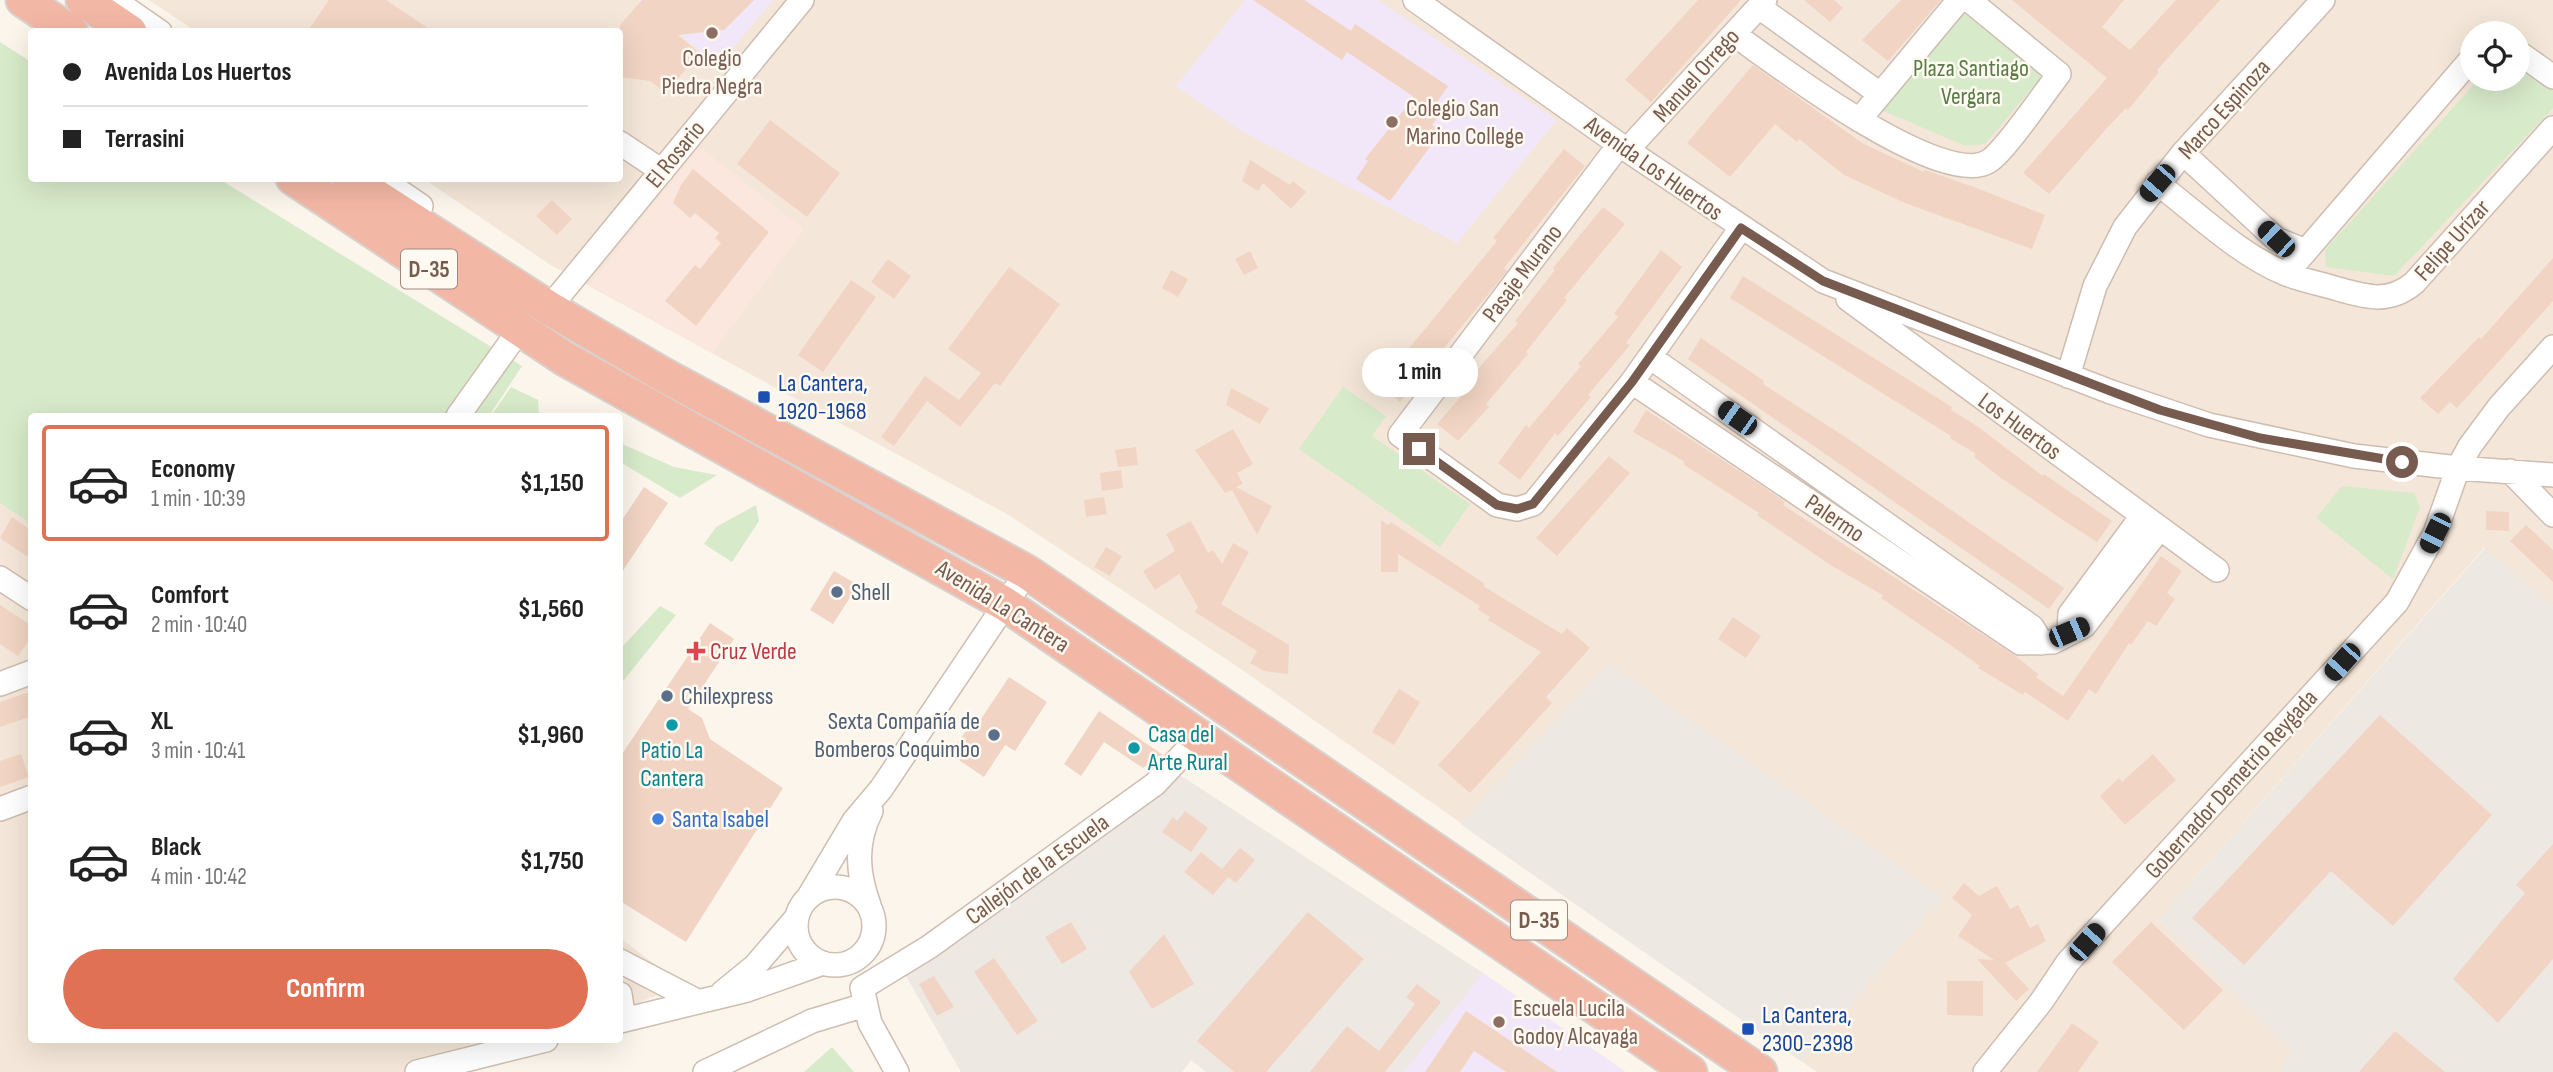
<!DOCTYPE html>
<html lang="en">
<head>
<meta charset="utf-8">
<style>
	:root { --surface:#fff; --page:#f2f2f2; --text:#222; --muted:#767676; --line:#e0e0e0; --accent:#e17155 }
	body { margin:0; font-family:"Sofia Sans Condensed",sans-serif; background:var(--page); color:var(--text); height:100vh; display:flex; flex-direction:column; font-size:26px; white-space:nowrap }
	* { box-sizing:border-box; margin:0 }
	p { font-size:23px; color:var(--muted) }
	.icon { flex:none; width:38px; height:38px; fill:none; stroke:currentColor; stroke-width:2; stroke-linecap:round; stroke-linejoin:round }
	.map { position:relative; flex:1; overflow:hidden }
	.drawer { position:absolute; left:28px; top:413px; width:595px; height:630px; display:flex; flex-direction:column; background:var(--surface); border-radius:7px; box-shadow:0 7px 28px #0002 }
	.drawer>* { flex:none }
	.banner { position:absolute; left:28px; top:28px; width:595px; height:154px; border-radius:7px; box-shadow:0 7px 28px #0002; display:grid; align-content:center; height:154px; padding:0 35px; background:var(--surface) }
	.fabs { position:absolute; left:2460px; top:21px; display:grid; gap:14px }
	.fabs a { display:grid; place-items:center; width:70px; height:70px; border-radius:50%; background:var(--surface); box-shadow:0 7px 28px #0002; font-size:35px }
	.end { position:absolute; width:32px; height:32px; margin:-16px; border:9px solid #775b4e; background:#fff; box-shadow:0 0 0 4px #fff }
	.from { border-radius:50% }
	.bubble { position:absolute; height:49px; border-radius:24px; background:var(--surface); box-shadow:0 7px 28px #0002; font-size:23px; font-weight:700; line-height:49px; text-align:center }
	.car { position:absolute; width:21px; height:42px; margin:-21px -10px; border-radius:9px; box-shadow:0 0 5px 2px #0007; background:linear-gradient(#222 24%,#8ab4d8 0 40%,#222 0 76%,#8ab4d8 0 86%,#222 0) }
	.banner b { display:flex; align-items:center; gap:24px; height:66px; font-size:26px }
	.banner b+b { border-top:2px solid var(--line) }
	.banner i { width:18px; height:18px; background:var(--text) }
	ul { padding:12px 0 0; list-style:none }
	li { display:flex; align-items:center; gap:21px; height:116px; margin:0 14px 10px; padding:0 21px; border:4px solid transparent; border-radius:7px }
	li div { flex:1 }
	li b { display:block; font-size:26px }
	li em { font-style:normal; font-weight:700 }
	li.current { border-color:var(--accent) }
	li>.icon { width:63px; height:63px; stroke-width:1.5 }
	.button { display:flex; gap:14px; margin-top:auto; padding:14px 35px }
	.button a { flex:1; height:80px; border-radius:42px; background:var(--accent); color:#fff; font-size:28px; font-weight:700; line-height:80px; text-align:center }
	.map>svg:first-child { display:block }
	.residential { fill:#f4e7d9; fill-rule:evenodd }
	.commercial { fill:#fce7df }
	.industrial { fill:#eee8e3 }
	.education { fill:#f2e7f9 }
	.green { fill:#d7eac9 }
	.building { fill:#f1d4c3 }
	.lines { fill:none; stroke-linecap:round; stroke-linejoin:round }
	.minor-casing { stroke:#cebdb0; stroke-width:26 }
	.highway-casing { stroke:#d9d1cd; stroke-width:37 }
	.minor { stroke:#fff; stroke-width:23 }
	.highway { stroke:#f3b7a5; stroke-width:33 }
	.route { stroke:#775b4e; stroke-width:9 }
	.education-dot { fill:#8d6e63; stroke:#fef9f1; stroke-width:2.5 }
	.transit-dot { fill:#1a4fb4; stroke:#fef9f1; stroke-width:2.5 }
	.service-dot { fill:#5c6f8a; stroke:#fef9f1; stroke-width:2.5 }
	.health-dot { fill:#e0444e; stroke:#fef9f1; stroke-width:2.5 }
	.culture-dot { fill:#0f9aa8; stroke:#fef9f1; stroke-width:2.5 }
	.shop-dot { fill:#3f7fe0; stroke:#fef9f1; stroke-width:2.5 }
	.labels { text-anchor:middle; stroke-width:5; stroke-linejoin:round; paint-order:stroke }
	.shield { fill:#fef9f1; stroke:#a08a7f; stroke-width:2 }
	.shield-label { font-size:23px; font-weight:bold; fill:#775b4e }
	.education-label { font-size:24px; fill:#785e54; stroke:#fef9f1; text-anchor:start }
	.park-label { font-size:24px; fill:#577c46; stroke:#fef9f1 }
	.street-label { font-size:24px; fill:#775b4e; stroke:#fef9f1 }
	.transit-label { font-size:24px; fill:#164399; stroke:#fef9f1; text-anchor:start }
	.service-label { font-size:24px; fill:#4e5e75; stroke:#fef9f1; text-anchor:start }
	.health-label { font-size:24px; fill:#be3a42; stroke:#fef9f1; text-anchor:start }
	.culture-label { font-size:24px; fill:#0d838f; stroke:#fef9f1; text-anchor:start }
	.shop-label { font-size:24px; fill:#366cbe; stroke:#fef9f1; text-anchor:start }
</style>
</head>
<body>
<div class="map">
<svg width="2553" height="1072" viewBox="0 0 2553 1072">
	<rect width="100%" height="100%" fill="#fcf5eb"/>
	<path class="residential" d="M149,0H2553V606L2484,548L2159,919L2294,1053L2278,1072H1817L1235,665L1012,517L549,264L424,179L620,178V32L195,31ZM2473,33H2518V79H2473Z
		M0,503L31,524L32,1040H546L465,1072H0Z
		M620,938L683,985L620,1010Z"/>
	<path class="commercial" d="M699,147L804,229L712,353L590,285Z"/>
	<path class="industrial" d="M2485,548L2553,606V1072H2278L2293,1053L2159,919Z
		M1609,663L1943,897L1802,1062L1460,824Z
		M1180,775L1483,973L1525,1007L1624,1072H1206L1191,1060L1182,1072H961L906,976Z"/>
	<path class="education" d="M638,0H773L718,66Z
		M1245,0H1377L1557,120L1457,243L1241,131L1176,86Z
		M1483,973L1626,1072H1404Z"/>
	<path class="green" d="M1963,13L2045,73L1985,144L1966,146L1881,110Z
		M0,42L31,62L32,178L219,179L522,366L489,416H32L31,524L0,503Z
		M2518,69L2553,90V108L2394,276L2326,267L2325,250L2479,79H2518Z
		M511,387L538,400L539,416H491Z
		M1343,387L1386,416L1372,436L1470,504L1440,547L1299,449Z
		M620,443L674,467L717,475L680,498L620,462Z
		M2342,486L2414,493L2420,507L2393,579L2316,518Z
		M756,505L759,521L732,562L704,544L716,527Z
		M660,606L676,615L620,685V645H624Z
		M832,1047L854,1072H804Z"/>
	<path class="building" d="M329,0H386L434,32H307Z
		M642,0H754L724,30L678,35L699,53L666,93L650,81L620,77V25Z
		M1253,0H1304L1351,31L1355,24L1448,86L1437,102L1445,107L1432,125L1441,132L1390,201L1356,179L1368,161L1365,159L1414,97L1347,52L1342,60Z
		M1698,0H1741L1651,102L1625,80Z
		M1804,0H1834L1843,8L1830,22Z
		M1901,0H1941L1888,61L1862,40Z
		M2012,0H2124L2102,27L2130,50L2176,0H2220L2157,70L2159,72L2128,110L2126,108L2107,128L2049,194L2023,173L2107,78Z
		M1753,65L1862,143L1924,172L1925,170L1974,187L2045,215L2032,249L1905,203L1844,175L1799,139L1797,142L1775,124L1730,177L1687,143Z
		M770,120L840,173L807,217L737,164Z
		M1564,149L1585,166L1504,268L1507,271L1499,281L1400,402L1379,385L1497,241L1493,238Z
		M1250,160L1290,185L1293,181L1306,192L1291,209L1263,183L1258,191L1242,181Z
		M693,169L769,232L696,326L665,301L695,265L700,269L721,243L715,238L719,233L695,213L690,218L673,203L681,185Z
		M552,200L572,219L557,235L536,216Z
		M1603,207L1625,224L1564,298L1567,300L1526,352L1528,354L1486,404L1489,407L1458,441L1437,424L1477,378L1473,375L1518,323L1515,321L1555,270L1553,268Z
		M1661,250L1682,267L1626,343L1630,345L1588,395L1591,397L1558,436L1555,433L1520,480L1498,463L1526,425L1529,428L1581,366L1578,364L1618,317L1614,314Z
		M1250,251L1258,268L1244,275L1235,259Z
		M2553,258V301L2457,408L2450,402L2438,414L2420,398L2479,337L2481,339Z
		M888,259L911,276L894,299L871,282Z
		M1009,267L1060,304L1000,386L995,383L960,427L927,401L894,446L881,437L925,376L959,400L981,373L948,349Z
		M1171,270L1188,279L1178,297L1162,288Z
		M1743,276L1952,407L1951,410L1977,426L2043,476L2044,474L2112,521L2097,542L2069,524L2001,478L1974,457L1976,454L1950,438L1951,436L1730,298Z
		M851,280L876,297L823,372L798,355Z
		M1701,338L1764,381L1763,384L1847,438L2064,588L2049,609L1688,359Z
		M1231,388L1269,408L1260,424L1226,405Z
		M1646,410L1759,484L1785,502L1783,505L2017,657L2038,674L2036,677L2063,696L2161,556L2182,571L2167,593L2175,599L2156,626L2148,621L2131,645L2129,643L2096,694L2089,689L2068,721L2025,692L2023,695L1978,668L1980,666L1956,649L1881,598L1883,595L1832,566L1757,515L1759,513L1683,464L1685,462L1633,432Z
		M1233,429L1253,464L1237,473L1243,484L1236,487L1272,506L1257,535L1232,490L1225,493L1195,450Z
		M1136,447L1138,465L1118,467L1115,450Z
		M1609,456L1630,473L1557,556L1536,538Z
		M1121,470L1123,488L1102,491L1100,473Z
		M644,487L668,503L620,575V523Z
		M1104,497L1107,514L1086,517L1084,500Z
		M2486,511L2509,512V531L2486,530Z
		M12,517L32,531V560L0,538Z
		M1381,520L1388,525L1391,522L1485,584L1483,586L1562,634L1567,628L1590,648L1546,697L1552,703L1470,793L1438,765L1541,652L1488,620L1490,617L1478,610L1480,606L1398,554V572H1381Z
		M1191,521L1208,553L1213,550L1222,564L1233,543L1249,552L1221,604L1289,645L1288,674L1264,671L1250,663L1257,651L1195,612L1198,607L1179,574L1155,590L1143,571L1175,551L1166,534Z
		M2526,525L2553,550V582L2510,541Z
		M1106,547L1122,556L1110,576L1094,567Z
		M834,571L858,585L833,624L810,610Z
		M0,605L32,626V636L18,656L0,644Z
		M1733,617L1761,636L1746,658L1718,639Z
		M710,623L734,639L688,709L702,718L710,739L783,788L686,942L620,901V757Z
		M1009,677L1047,702L1015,751L1005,745L984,777L950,754L972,722L977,725Z
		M1399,689L1420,702L1394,745L1372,732Z
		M32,691V716L0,727V702Z
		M1099,711L1163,755L1143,768L1104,742L1081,776L1064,764Z
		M2380,715L2492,815L2393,926L2331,871L2244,965L2192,918Z
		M21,754L29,777L0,787V761Z
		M2153,754L2176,780L2125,825L2100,796L2119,778L2122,782Z
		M1185,811L1208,828L1191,852L1162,832L1173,817L1177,821Z
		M2553,844V959L2498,1023L2453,979L2525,893L2516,885Z
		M1240,848L1255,860L1236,883L1228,877L1213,895L1184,872L1201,852L1222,869Z
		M1964,883L1979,896L1997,886L2010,909L2018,905L2030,928L2038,924L2046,941L2005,963L2029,989L2016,1001L1977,959L1994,960L1958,936L1972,915L1952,898Z
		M1308,912L1364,959L1266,1072H1234L1197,1041Z
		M1071,922L1087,949L1062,964L1045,937Z
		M2151,922L2223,990L2184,1030L2112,962Z
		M1164,934L1194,984L1152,1009L1129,972Z
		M994,958L1038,1021L1017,1035L974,972Z
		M934,976L954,1007L937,1016L919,984Z
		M1947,981H1983V1016L1947,1015Z
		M1417,984L1441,1002L1385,1072H1310L1347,1026L1379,1051L1415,1004L1406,997Z
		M1466,1011L1557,1072H1506L1474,1051L1460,1072H1425Z
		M2072,1023L2099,1042L2078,1072H2037Z
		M2395,1031L2445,1072H2359Z"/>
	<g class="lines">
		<g class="minor-casing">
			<path id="minor" d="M114,0L160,32
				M1415,0L1627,150L1823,281L2111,392L2209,425L2354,456L2458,468L2553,475
				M1759,7L1880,94
				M1734,34C1775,64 1943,191 1989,161C2005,151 2045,92 2059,74L1969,0
				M2518,52L2553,77
				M1859,120L1959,0
				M620,143L662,171
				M1619,145L1400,435L1497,505L1517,509L1533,504L1632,382L1741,228
				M1627,150L1765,0
				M2183,153L2276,239L2303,250
				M380,178L421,206
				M2157,183C2198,214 2238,254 2286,274C2302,280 2321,284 2338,289C2366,297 2389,304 2414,283L2553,128
				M2286,274L2473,57
				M542,299L549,308L802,0
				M1848,299L2217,570
				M1650,357L2032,627L2042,643
				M2068,376L2095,286L2125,227L2183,153L2323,0
				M1632,382L2020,643L2053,642L2084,626L2160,528
				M458,416L520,329
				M2510,471L2553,515
				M0,578L32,599
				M2069,632L2070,614L2142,516
				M0,684L32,672
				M0,809L32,797
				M796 926a39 39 0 1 1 78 0a39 39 0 1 1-78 0Z
				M808,898L854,821L881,789L1027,572
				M869,905C857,872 855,843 871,811
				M620,961L695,1000
				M862,988L929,947L1155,784L1199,737
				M723,992L755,966L797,917
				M863,992L870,1023L897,1072
				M620,994L624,1020
				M620,1021L747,990L823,963
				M417,1072L546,1040
				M705,1072L812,1021L865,1005
				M1985,1072L2041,1002L2068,962L2397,602L2435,533L2458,468L2470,446L2499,407L2553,347"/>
		</g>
		<g class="highway-casing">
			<path id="highway" d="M23,0L71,32
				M83,0L130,32
				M293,178L565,359L1005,604L1690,1072
				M348,178L549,308L660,373L1027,572L1760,1072"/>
		</g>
		<use href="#minor" class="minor"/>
		<use href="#highway" class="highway"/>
	</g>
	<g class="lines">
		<path class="route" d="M1419,449L1497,505L1517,509L1533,504L1632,382L1741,228L1823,281L2160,410L2260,438L2402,462"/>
	</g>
	<g class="education-dot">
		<circle cx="712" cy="33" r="7"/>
		<circle cx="1392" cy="122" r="7"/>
		<circle cx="1499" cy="1022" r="7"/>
	</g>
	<g class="transit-dot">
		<rect x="757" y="390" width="14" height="14" rx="3.5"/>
		<rect x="1741" y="1022" width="14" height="14" rx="3.5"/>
	</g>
	<g class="service-dot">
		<circle cx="837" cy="592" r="7"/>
		<circle cx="667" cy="696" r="7"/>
		<circle cx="994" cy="735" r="7"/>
	</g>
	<path class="health-dot" d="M692.5 640.5h7v7h7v7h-7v7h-7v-7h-7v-7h7z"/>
	<g class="culture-dot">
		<circle cx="672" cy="725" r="7"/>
		<circle cx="1134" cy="748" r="7"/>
	</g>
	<circle class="shop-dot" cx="658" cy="819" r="7"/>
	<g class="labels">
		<g class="shield">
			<rect x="401" y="249.5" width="56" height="39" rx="5"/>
			<rect x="1511" y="900.5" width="56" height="39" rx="5"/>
		</g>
		<g class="shield-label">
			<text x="429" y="277">D-35</text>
			<text x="1539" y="928">D-35</text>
		</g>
		<g class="education-label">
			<text x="712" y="66" text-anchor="middle">Colegio<tspan x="712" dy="28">Piedra Negra</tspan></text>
			<text x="1406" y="116">Colegio San<tspan x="1406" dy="28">Marino College</tspan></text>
			<text x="1513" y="1016">Escuela Lucila<tspan x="1513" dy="28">Godoy Alcayaga</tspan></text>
		</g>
		<g class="park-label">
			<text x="1971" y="76">Plaza Santiago<tspan x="1971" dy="28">Vergara</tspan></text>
		</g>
		<g class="street-label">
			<text transform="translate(1696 75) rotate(-48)" y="8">Manuel Orrego</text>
			<text transform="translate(2224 109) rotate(-48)" y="8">Marco Espinoza</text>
			<text transform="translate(675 154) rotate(-51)" y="8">El Rosario</text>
			<text transform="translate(1654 168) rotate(35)" y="8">Avenida Los Huertos</text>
			<text transform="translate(2452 240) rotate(-48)" y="8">Felipe Urízar</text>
			<text transform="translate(1522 273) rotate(-53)" y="8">Pasaje Murano</text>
			<text transform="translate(2020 426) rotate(36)" y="8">Los Huertos</text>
			<text transform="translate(1835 518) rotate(34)" y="8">Palermo</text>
			<text transform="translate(1003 606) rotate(32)" y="8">Avenida La Cantera</text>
			<text transform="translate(2231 784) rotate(-48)" y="8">Gobernador Demetrio Reygada</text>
			<text transform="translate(1037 869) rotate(-36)" y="8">Callejón de la Escuela</text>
		</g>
		<g class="transit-label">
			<text x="778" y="391">La Cantera,<tspan x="778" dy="28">1920-1968</tspan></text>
			<text x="1762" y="1023">La Cantera,<tspan x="1762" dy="28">2300-2398</tspan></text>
		</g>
		<g class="service-label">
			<text x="851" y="600">Shell</text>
			<text x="681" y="704">Chilexpress</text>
			<text x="980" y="729" text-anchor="end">Sexta Compañía de<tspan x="980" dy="28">Bomberos Coquimbo</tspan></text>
		</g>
		<g class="health-label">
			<text x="710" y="659">Cruz Verde</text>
		</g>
		<g class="culture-label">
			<text x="1148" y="742">Casa del<tspan x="1148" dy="28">Arte Rural</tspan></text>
			<text x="672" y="758" text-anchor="middle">Patio La<tspan x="672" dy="28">Cantera</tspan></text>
		</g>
		<g class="shop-label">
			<text x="672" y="827">Santa Isabel</text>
		</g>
	</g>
</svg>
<div class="fabs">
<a><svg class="icon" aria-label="locate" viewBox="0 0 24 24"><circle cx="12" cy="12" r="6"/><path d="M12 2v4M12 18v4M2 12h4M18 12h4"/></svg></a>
</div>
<i class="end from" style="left:2402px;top:462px"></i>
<i class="end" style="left:1419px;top:449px"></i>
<div class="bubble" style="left:1362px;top:348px;width:116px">1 min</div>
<i class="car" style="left:2157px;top:183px;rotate:221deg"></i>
<i class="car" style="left:2276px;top:239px;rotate:313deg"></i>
<i class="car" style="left:1737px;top:418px;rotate:305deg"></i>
<i class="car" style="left:2435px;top:533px;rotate:206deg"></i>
<i class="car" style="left:2069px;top:632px;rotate:67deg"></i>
<i class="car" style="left:2342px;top:662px;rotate:222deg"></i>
<i class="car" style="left:2087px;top:942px;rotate:42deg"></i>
<div class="banner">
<b><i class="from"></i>Avenida Los Huertos</b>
<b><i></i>Terrasini</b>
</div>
<section class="drawer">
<ul>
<li class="current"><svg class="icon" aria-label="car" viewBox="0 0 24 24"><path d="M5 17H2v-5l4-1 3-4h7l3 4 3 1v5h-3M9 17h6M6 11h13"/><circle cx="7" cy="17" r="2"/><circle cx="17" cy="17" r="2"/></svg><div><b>Economy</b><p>1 min · 10:39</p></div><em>$1,150</em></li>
<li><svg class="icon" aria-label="car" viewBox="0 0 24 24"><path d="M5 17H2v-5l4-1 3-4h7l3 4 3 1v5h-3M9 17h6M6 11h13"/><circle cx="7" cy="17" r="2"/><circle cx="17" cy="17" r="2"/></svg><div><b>Comfort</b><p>2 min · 10:40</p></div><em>$1,560</em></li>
<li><svg class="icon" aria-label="car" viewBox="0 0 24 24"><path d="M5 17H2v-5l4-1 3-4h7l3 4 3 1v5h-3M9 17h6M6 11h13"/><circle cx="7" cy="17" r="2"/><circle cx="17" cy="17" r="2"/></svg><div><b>XL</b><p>3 min · 10:41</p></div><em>$1,960</em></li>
<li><svg class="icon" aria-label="car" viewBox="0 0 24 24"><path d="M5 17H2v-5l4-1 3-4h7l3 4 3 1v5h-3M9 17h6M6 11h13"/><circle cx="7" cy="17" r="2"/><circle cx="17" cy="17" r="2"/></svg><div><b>Black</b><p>4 min · 10:42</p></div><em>$1,750</em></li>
</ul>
<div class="button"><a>Confirm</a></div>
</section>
</div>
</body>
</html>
